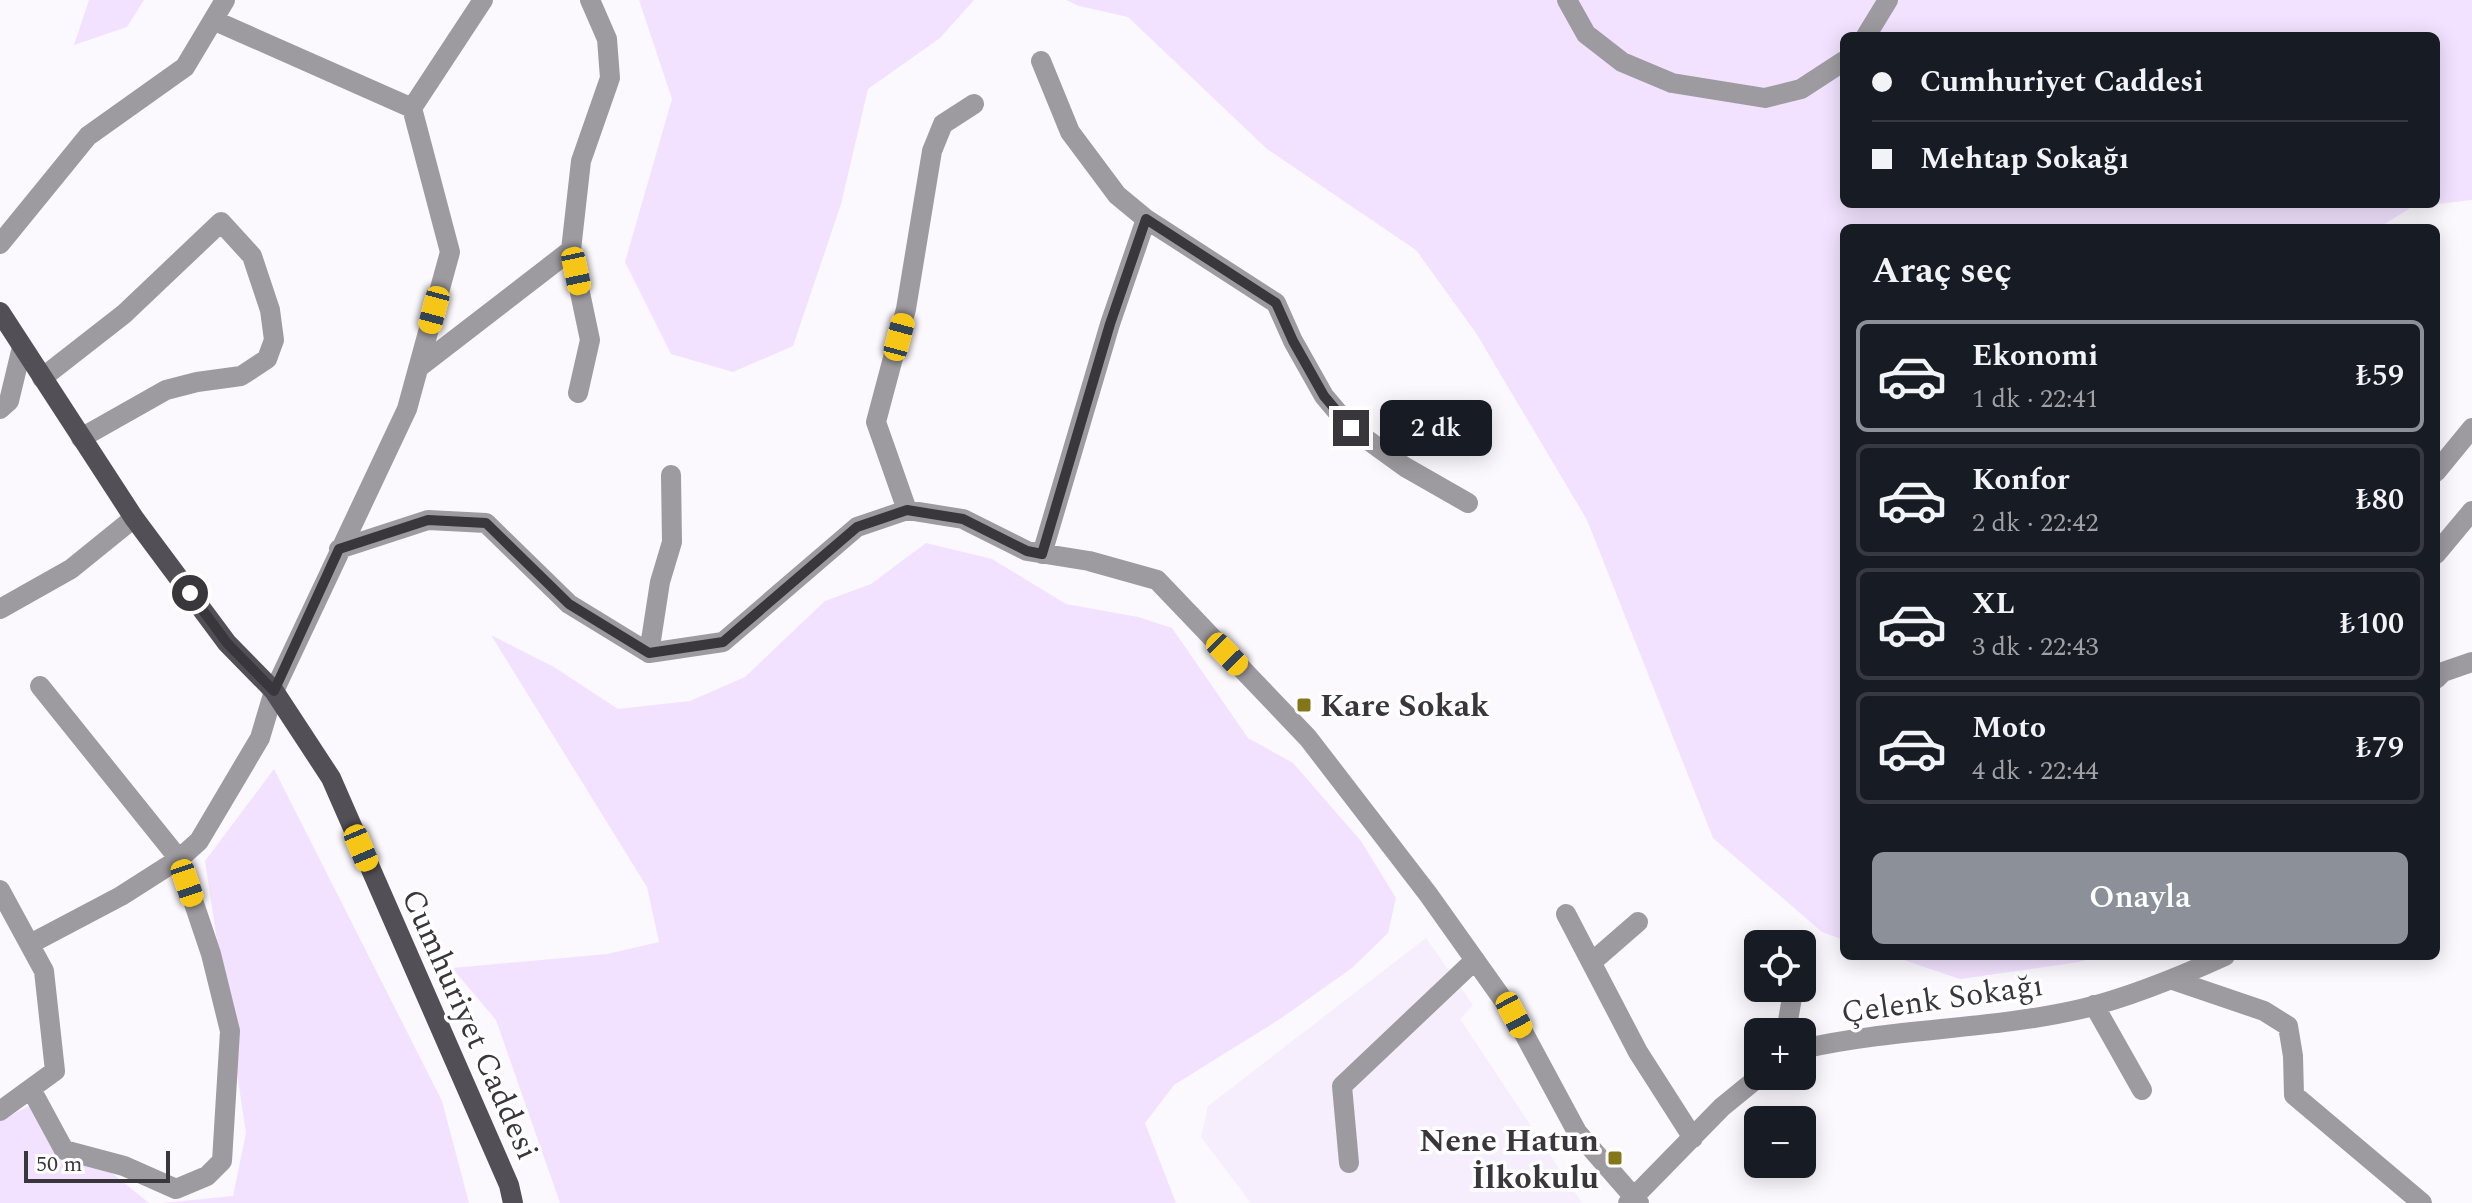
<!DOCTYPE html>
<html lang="tr">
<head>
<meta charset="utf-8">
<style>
	:root { --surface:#171b24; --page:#242831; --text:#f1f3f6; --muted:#9ea1a6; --line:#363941; --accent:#8c9099 }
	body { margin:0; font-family:Spectral,serif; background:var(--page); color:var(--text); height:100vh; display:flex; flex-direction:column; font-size:30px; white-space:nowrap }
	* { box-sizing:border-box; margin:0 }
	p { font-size:26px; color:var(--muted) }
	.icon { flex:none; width:44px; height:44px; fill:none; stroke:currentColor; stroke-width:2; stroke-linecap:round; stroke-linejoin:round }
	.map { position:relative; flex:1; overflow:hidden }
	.side { position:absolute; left:1840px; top:224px; width:600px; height:736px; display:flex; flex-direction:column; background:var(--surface); border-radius:12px; box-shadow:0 4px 20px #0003 }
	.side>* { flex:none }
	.hud { position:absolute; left:1840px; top:32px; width:600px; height:176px; border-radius:12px; box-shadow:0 4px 20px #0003; display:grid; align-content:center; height:176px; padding:0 32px; background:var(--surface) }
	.fabs { position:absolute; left:1744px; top:930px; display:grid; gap:16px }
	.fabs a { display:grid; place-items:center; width:72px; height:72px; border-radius:12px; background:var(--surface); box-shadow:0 4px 20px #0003; font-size:40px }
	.scale { position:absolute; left:24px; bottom:20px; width:146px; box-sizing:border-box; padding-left:8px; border:4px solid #39373b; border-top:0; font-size:22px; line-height:28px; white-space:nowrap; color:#39373b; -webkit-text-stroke:6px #fff; paint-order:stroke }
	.end { position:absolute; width:36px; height:36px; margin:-18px; border:10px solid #39373b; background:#fff; box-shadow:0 0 0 4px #fff }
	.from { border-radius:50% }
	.bubble { position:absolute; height:56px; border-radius:12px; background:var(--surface); box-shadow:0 4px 20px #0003; font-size:26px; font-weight:600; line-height:56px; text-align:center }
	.car { position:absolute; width:24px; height:48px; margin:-24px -12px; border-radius:10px; box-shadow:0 0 6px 2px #0007; background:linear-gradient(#f5c518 24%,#345 0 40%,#f5c518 0 76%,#345 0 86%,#f5c518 0) }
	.hud b { display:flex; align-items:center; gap:28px; height:76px; font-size:30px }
	.hud b+b { border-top:2px solid var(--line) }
	.hud i { width:20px; height:20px; background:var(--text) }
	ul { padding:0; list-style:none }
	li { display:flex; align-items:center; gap:24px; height:112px; margin:0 16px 12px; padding:0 16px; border:4px solid var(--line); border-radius:12px }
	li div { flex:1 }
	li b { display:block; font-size:30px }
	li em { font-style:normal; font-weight:600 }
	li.on { border-color:var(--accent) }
	li>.icon { width:72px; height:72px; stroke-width:1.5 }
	h2 { padding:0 32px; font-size:36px; line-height:96px }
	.primary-button { display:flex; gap:16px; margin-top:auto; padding:16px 32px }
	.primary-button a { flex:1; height:92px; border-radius:12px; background:var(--accent); color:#fff; font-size:32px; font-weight:600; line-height:92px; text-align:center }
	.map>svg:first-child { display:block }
	.built { fill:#f6eefd }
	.green { fill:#f2e2ff; fill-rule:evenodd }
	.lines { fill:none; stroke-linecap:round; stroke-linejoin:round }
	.minor { stroke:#9d9b9f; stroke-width:20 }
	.major { stroke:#534f56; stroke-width:20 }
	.route { stroke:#39373b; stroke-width:10 }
	.poi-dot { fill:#86761a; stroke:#fff; stroke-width:3 }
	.labels { text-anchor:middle; stroke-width:7; stroke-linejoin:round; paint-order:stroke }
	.poi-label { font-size:32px; font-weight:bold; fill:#39373b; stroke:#fff; text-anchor:start }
	.street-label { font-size:32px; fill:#39373b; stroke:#fff }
</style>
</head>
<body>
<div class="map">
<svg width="2472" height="1203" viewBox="0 0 2472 1203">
	<rect width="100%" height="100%" fill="#fbf8fe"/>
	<path class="built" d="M1426,938L1473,1005L1460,1019L1582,1203H1251L1201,1137L1208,1106Z"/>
	<path class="green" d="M89,0H144L127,27L74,45Z
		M639,0H974L940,38L868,89L841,204L793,346L733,372L671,354L625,262L672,99Z
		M1066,0H2472V200L2412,207L2378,228H1844V940L1822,932L1713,838L1587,520L1476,333L1416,250L1267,149L1128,17L1079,6ZM1844,36H2436V204H1844Z
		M926,543L992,559L1066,604L1138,617L1172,628L1248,738L1293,763L1361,841L1396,898L1388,933L1352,968L1280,1019L1174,1085L1145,1123L1176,1203H560L496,1020L452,968L607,954L659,942L647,887L491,635L554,667L618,709L690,701L745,677L825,601L871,584Z
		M274,769L442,1101L469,1203H162L233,1196L246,1133L205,861Z
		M1892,956H2100L2079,962L1960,979Z
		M29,1106L149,1203H0V1121Z"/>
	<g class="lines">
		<path class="minor" d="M1567,0L1586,34L1622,62L1672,83L1765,98L1801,89L1844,61
			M213,20L412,108
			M1866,36L1888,0
			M1041,61L1070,132L1117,195L1146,219L1276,303L1293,341L1324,396L1351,428L1405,467L1468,503
			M0,244L88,136L185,67L225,0
			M418,368L571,250
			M42,378L124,314L221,222L252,256L270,310L274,340L267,359L241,376L197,382L166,390L81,438
			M578,393L590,340L571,250L581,161L610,78L607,39L590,0
			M0,409L9,401L22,347
			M2436,472L2472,428
			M907,510L876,422L906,309L932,151L943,124L974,104
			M339,549L428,520L486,523L569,604L649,653L723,642L857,527L907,510L963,519L1027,551L1089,561L1157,580L1308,738L1428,894L1514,1015L1577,1132L1639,1203
			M1042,554L1110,324L1146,219
			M2436,554L2472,511
			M0,609L71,569L134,518
			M649,653L660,582L672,542L671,475
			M2436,679L2443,672L2472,662
			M0,890L44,971L55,1071L0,1111
			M1566,914L1638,1052L1693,1138
			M30,944L121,896L179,859L199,841L260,738L274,691L407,409L450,252L412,108L483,0
			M1592,962L1638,922
			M2173,980L2264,1011L2288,1026L2293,1056L2294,1095L2422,1203
			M2094,1005L2142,1090
			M1786,1032L1793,992
			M1802,1049C1894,1028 1990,1030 2081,1009C2131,997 2179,977 2225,956
			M31,1089L64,1150L124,1166L176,1189L207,1176L222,1161L230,1031L211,954L179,859L40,686
			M1349,1163L1342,1086L1475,960
			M1628,1203L1722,1107L1760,1076"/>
		<path class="major" d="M0,312L134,518L227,643L274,691L331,778L509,1185L513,1203"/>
	</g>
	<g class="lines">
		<path class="route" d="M190,593L227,643L274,691L339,549L428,520L486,523L569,604L649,653L723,642L857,527L907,510L963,519L1027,551L1042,554L1110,324L1146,219L1276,303L1293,341L1324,396L1351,428"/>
	</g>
	<g class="poi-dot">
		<rect x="1296" y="697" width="16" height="16" rx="4"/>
		<rect x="1607" y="1150" width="16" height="16" rx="4"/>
	</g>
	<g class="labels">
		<g class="poi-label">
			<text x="1320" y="716">Kare Sokak</text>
			<text x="1599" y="1151" text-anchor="end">Nene Hatun<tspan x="1599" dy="37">İlkokulu</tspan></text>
		</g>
		<g class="street-label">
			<text transform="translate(1942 998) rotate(-8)" y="11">Çelenk Sokağı</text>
			<text transform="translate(471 1024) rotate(66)" y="11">Cumhuriyet Caddesi</text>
		</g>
	</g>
</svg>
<div class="fabs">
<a><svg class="icon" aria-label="locate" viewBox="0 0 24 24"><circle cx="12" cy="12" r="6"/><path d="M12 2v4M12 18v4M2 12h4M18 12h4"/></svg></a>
<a>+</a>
<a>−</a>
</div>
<div class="scale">50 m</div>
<i class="end from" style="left:190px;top:593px"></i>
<i class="end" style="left:1351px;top:428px"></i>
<div class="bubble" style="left:1380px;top:400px;width:112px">2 dk</div>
<i class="car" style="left:576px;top:271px;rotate:168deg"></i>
<i class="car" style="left:434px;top:310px;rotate:195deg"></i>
<i class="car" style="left:899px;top:337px;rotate:15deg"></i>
<i class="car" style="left:1227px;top:654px;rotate:136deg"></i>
<i class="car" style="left:361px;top:848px;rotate:157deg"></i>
<i class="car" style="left:187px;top:883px;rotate:161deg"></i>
<i class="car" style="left:1514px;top:1015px;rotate:152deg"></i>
<div class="hud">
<b><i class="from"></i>Cumhuriyet Caddesi</b>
<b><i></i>Mehtap Sokağı</b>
</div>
<section class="side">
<h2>Araç seç</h2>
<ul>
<li class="on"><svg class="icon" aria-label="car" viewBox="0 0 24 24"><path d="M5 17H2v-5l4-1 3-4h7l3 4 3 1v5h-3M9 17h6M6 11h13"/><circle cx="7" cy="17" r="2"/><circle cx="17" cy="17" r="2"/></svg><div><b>Ekonomi</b><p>1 dk · 22:41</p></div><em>₺59</em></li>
<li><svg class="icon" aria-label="car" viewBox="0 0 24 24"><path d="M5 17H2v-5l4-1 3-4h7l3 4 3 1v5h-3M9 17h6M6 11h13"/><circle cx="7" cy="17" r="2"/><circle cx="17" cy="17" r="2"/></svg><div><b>Konfor</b><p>2 dk · 22:42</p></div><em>₺80</em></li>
<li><svg class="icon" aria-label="car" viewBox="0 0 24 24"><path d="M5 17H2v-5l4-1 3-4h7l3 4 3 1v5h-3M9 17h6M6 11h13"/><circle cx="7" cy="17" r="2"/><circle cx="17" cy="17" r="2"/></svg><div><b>XL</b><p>3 dk · 22:43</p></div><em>₺100</em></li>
<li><svg class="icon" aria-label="car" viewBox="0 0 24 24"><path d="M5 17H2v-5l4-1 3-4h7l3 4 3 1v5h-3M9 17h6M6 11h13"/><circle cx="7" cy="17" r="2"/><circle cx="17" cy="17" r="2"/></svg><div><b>Moto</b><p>4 dk · 22:44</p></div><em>₺79</em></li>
</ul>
<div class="primary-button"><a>Onayla</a></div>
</section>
</div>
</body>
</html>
